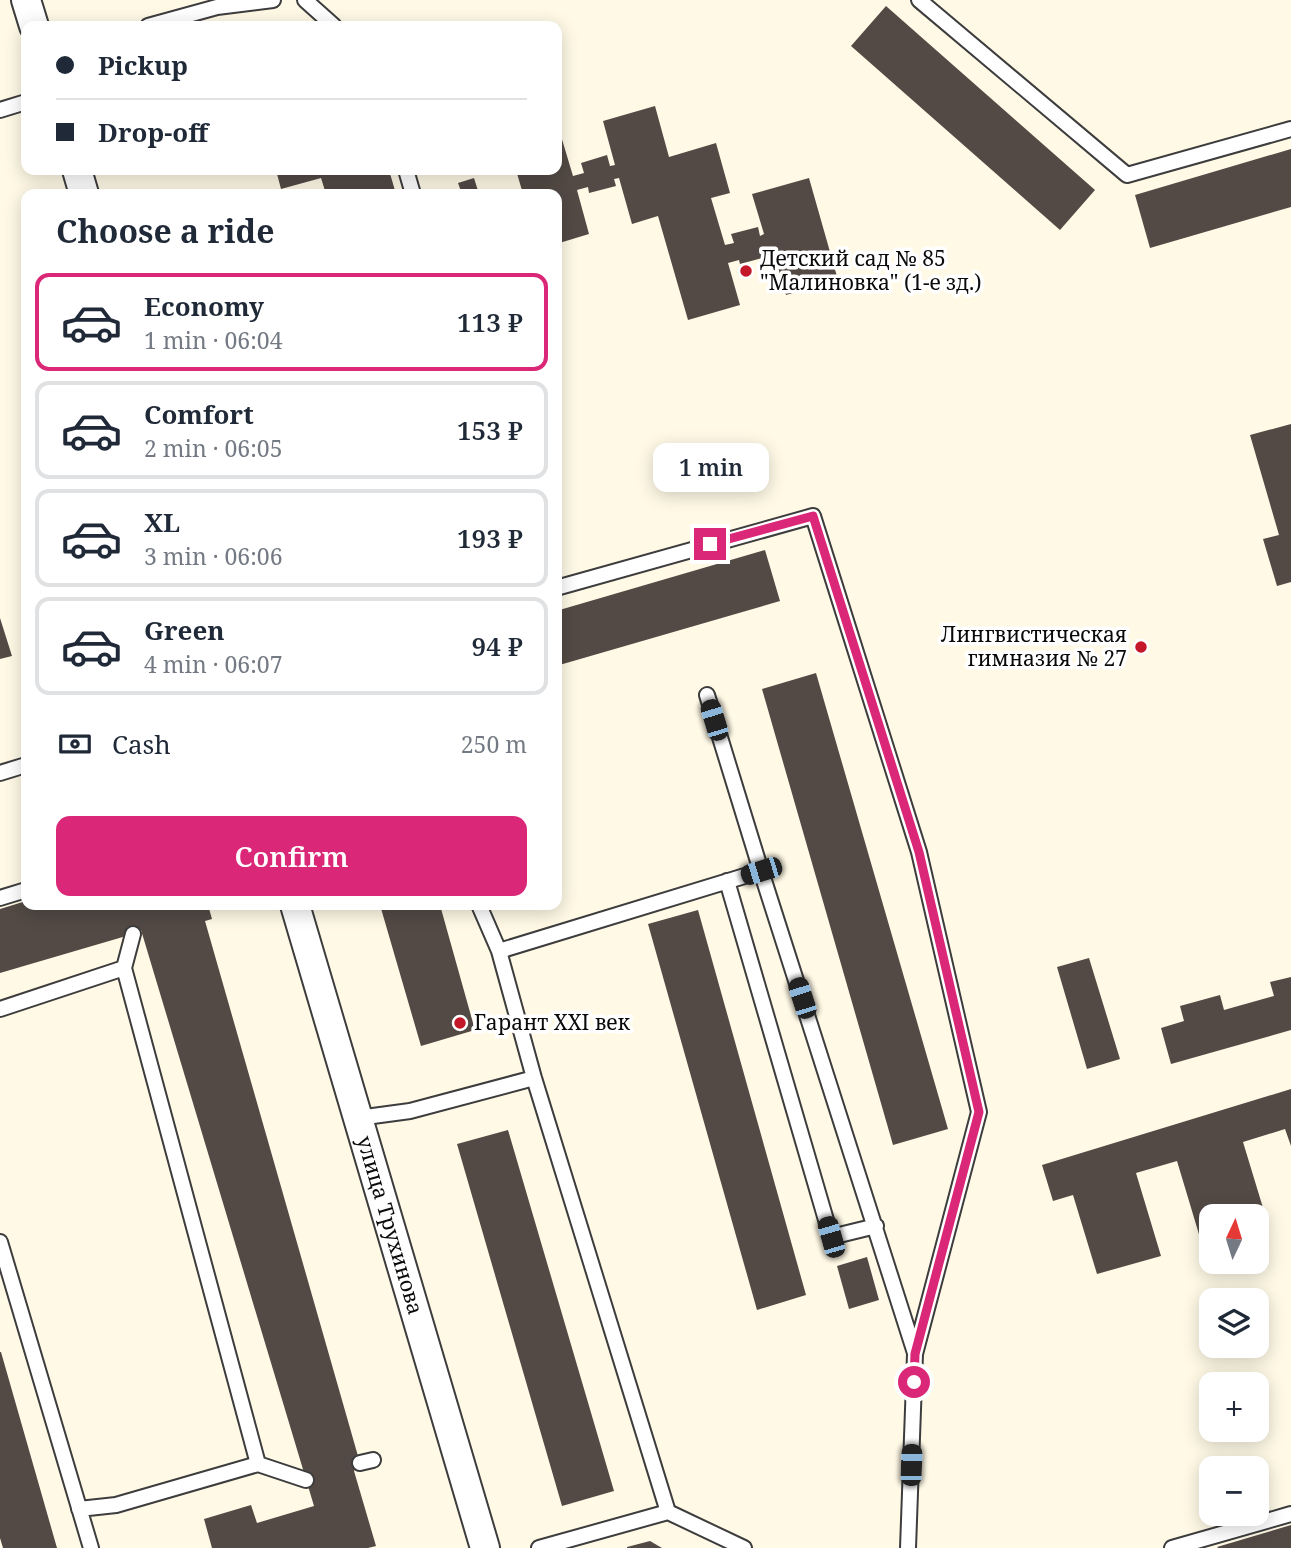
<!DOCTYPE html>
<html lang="en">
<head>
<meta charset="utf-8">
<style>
	:root { --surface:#fff; --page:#f2f2f3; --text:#1f2937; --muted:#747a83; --line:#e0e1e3; --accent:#db2777 }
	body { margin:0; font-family:"Noto Serif",serif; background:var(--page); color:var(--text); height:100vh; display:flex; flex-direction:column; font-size:26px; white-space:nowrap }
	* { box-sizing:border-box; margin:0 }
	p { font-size:23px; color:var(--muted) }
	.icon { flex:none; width:38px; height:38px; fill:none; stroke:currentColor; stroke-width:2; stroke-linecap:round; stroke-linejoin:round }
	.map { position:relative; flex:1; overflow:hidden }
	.details { position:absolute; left:21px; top:189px; width:541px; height:721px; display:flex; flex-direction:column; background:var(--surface); border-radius:14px; box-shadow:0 4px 18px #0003 }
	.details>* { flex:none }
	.hud { position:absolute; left:21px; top:21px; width:541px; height:154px; border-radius:14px; box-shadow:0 4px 18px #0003; display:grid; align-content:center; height:154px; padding:0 35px; background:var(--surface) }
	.needle { width:46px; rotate:4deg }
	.buttons { position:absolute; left:1199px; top:1204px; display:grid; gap:14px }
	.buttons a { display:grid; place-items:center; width:70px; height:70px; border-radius:14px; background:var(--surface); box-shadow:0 4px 18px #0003; font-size:35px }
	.end { position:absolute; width:32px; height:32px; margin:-16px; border:9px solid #db2777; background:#fff; box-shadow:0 0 0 4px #fff }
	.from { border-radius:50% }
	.bubble { position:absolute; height:49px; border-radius:14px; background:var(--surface); box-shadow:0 4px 18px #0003; font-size:23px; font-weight:600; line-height:49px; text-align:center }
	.car { position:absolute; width:21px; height:42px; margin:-21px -10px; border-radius:9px; box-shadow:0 0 5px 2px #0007; background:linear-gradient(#222 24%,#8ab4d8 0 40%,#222 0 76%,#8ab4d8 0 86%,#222 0) }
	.hud b { display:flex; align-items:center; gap:24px; height:66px; font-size:26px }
	.hud b+b { border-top:2px solid var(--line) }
	.hud i { width:18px; height:18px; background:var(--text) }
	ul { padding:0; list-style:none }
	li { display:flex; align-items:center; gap:21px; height:98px; margin:0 14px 10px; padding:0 21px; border:4px solid var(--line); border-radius:14px }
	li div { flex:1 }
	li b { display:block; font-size:26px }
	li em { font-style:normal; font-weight:600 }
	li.current { border-color:var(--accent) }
	li>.icon { width:63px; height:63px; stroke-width:1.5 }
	h2 { padding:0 35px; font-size:32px; line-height:84px }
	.pay { display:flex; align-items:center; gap:18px; height:77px; padding:0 35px; font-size:26px }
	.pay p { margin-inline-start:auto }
	.primary-button { display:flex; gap:14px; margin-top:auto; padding:14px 35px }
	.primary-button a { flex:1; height:80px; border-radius:14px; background:var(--accent); color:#fff; font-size:28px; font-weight:600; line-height:80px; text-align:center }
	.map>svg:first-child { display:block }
	.building { fill:#534a45 }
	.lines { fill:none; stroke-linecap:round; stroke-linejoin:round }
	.lane-casing { stroke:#3d3d3d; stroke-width:18 }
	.street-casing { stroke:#3d3d3d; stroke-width:32 }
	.lane { stroke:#fff; stroke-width:14 }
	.street { stroke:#fff; stroke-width:28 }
	.route { stroke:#db2777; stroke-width:9 }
	.poi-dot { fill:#c4172a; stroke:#fff; stroke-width:2.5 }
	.labels { text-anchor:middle; stroke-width:7; stroke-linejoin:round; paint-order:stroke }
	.poi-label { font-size:21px; fill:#0a0a0a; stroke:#fff; text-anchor:start }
	.street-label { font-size:21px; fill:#0a0a0a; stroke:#fff }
</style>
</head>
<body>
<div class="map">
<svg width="1291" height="1548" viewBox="0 0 1291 1548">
	<rect width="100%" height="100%" fill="#fff9e6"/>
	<path class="building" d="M886,6L1095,190L1060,230L851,46Z
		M655,106L669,157L716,143L730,193L711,198L725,245L734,243L731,234L758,227L760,236L764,234L752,194L809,178L838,280L786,295L773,250L765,252L766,257L740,264L739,260L728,263L740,305L688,320L658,216L632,224L619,178L614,179L616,186L589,193L588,187L577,190L589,234L556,244V194H523L516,170H556V137L561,136L573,176L584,173L581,163L607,155L610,166L615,165L603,121Z
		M1291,149V207L1150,248L1135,195Z
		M276,170H389L396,194H326L321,178L281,189Z
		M474,178L479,194H462L458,183Z
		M1291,424V582L1277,586L1263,539L1279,535L1250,435Z
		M765,550L780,601L556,666V611Z
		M0,618L12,656L0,659Z
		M816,673L948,1129L893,1145L762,689Z
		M26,901V905H208L212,919L205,921L360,1463L354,1471L376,1546L368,1548H212L204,1519L251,1505L257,1523L314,1506L141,930L133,934L0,973V909Z
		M380,905H440L475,1030L421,1046Z
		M698,910L806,1295L757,1310L648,924Z
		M1089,958L1120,1059L1087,1069L1057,967Z
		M1291,977V1030L1171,1064L1161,1028L1184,1021L1180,1006L1220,995L1224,1010L1274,996L1270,982Z
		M1291,1089V1146L1285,1129L1243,1142L1267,1221L1256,1224V1216H1211V1238L1201,1241L1177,1161L1136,1173L1161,1256L1097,1274L1073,1195L1053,1201L1042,1165Z
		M508,1130L614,1491L562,1506L457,1144Z
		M867,1257L879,1300L849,1309L837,1266Z
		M0,1352H1L57,1548H3L0,1538Z
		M1291,1525V1548H1218L1217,1547Z
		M650,1541L662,1548H627V1547Z"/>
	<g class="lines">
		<g class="lane-casing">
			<path id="lane" d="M305,0L334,26
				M919,0L1127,175L1291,129
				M148,26L217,7L273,0
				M0,110L26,102
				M406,170L413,194
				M556,588L813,516L919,852L979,1112L915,1354L908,1548
				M707,695L761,871L915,1353
				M0,773L26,765
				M727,881L831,1237L876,1226
				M0,898L26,890
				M479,905L499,951L534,1078L668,1512L744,1548
				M133,934L124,968L258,1464
				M499,951L761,871
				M0,1009L124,968
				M358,1118L410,1111L534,1078
				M0,1242L91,1548
				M360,1463L373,1460
				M79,1509L116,1505L258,1464L306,1480
				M539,1548L668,1512
				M1172,1548L1291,1514"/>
		</g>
		<g class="street-casing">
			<g id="street">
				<path d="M26,0L34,26"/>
				<path d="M77,170L84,194"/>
				<path id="s1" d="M295,905L485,1548"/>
			</g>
		</g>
		<use href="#lane" class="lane"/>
		<use href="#street" class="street"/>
	</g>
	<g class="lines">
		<path class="route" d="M710,544L813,516L919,852L979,1112L915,1354L914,1382"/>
	</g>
	<g class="poi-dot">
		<circle cx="746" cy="271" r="7"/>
		<circle cx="1141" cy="647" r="7"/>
		<circle cx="460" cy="1023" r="7"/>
	</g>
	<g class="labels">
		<g class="poi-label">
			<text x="760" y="266">Детский сад № 85<tspan x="760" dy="24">"Малиновка" (1-е зд.)</tspan></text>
			<text x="1127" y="642" text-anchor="end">Лингвистическая<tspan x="1127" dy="24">гимназия № 27</tspan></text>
			<text x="474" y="1030">Гарант XXI век</text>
		</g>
		<g class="street-label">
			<text dy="7" stroke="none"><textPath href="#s1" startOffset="334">улица Трухинова</textPath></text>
		</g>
	</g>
</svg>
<div class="buttons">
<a><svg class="needle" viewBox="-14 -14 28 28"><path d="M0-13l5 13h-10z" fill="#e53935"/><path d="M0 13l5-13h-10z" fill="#747a83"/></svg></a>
<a><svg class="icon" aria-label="layers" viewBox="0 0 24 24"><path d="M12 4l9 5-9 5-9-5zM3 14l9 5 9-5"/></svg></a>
<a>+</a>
<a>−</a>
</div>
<i class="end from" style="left:914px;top:1382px"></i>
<i class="end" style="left:710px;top:544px"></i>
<div class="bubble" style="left:653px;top:443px;width:116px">1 min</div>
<i class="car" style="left:714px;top:720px;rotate:343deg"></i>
<i class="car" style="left:761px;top:871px;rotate:253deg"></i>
<i class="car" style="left:802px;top:998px;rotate:342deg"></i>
<i class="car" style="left:831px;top:1237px;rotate:344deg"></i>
<i class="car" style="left:911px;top:1465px;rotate:2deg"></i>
<div class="hud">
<b><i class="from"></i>Pickup</b>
<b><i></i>Drop-off</b>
</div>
<section class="details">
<h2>Choose a ride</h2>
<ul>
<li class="current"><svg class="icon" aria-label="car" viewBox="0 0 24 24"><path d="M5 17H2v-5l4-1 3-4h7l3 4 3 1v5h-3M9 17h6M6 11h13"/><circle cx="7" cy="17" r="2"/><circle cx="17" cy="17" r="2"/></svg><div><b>Economy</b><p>1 min · 06:04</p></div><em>113 ₽</em></li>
<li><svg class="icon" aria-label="car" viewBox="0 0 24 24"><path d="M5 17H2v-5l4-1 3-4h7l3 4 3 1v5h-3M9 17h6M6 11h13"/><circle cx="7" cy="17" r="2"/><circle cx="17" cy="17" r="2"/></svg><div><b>Comfort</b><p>2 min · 06:05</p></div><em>153 ₽</em></li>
<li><svg class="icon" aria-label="car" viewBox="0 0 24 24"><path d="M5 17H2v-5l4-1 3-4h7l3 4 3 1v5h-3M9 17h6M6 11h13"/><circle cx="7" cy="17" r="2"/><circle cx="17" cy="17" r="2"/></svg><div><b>XL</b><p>3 min · 06:06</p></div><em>193 ₽</em></li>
<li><svg class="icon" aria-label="car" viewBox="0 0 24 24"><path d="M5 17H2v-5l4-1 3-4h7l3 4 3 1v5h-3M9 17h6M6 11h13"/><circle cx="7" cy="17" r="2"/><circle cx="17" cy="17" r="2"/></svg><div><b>Green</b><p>4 min · 06:07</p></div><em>94 ₽</em></li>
</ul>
<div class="pay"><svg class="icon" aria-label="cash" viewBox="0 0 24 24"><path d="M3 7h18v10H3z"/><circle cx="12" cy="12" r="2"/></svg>Cash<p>250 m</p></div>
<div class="primary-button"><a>Confirm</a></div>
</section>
</div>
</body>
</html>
